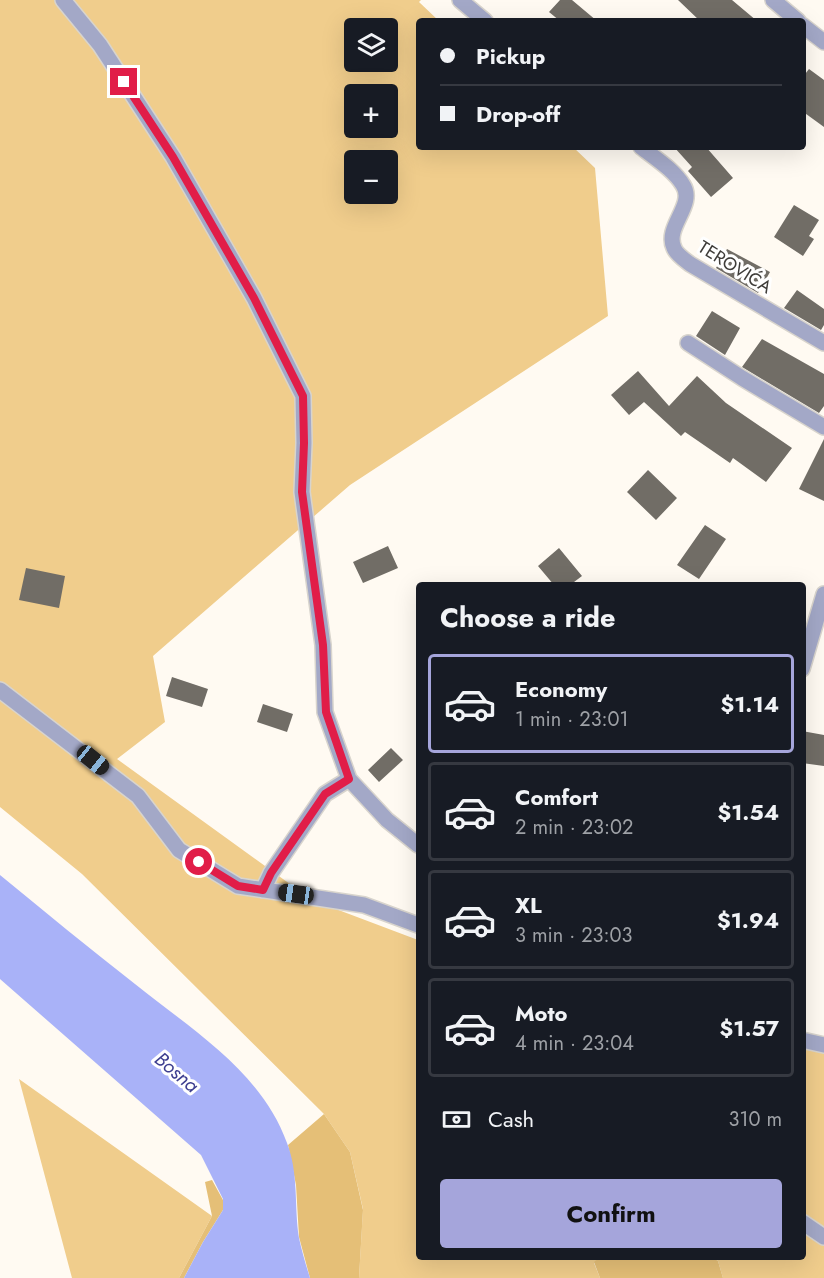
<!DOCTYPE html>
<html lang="en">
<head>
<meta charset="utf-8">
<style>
	:root { --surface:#171b24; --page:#20242c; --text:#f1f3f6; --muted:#9ea1a6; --line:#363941; --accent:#a5a5db }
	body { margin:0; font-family:Jost,sans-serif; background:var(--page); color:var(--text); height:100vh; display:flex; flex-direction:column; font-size:22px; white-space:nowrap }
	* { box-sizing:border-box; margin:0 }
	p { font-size:20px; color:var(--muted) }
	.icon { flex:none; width:33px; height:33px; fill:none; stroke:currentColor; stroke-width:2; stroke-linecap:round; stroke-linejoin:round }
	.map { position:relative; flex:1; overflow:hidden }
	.drawer { position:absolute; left:416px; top:582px; width:390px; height:678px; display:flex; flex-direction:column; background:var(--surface); border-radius:6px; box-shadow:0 6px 24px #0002 }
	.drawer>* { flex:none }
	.hud { position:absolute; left:416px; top:18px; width:390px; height:132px; border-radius:6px; box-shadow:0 6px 24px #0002; display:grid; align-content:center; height:132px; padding:0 24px; background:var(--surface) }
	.tools { position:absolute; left:344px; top:18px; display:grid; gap:12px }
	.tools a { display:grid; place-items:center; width:54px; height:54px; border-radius:6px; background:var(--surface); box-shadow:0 6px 24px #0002; font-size:30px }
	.end { position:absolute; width:27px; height:27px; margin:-14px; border:8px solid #e11d48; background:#fff; box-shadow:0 0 0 3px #fff }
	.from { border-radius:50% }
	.car { position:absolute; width:18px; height:36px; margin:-18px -9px; border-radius:8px; box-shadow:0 0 4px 2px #0007; background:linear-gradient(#222 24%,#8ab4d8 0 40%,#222 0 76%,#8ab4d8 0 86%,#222 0) }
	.hud b { display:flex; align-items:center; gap:21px; height:57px; font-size:22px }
	.hud b+b { border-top:2px solid var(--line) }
	.hud i { width:15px; height:15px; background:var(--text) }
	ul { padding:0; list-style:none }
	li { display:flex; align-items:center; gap:18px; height:99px; margin:0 12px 9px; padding:0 12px; border:3px solid var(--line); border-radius:6px }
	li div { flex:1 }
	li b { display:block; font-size:22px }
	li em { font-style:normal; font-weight:700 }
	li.current { border-color:var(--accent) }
	li>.icon { width:54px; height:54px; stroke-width:1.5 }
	h2 { padding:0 24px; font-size:27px; line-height:72px }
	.pay { display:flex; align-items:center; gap:15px; height:66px; padding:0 24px; font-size:22px }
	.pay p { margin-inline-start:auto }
	.primary-button { display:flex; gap:12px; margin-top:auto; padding:12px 24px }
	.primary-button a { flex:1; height:69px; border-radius:6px; background:var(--accent); color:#111; font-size:24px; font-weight:700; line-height:69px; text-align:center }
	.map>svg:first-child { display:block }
	.green { fill:#f0cd8c; fill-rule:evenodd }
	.forest { fill:#e5bf77 }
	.water { fill:#a9b2f8 }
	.building { fill:#716d66 }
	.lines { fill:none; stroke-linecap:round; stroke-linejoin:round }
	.street-casing { stroke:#d8d4cd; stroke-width:18 }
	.street { stroke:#a3a8c7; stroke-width:15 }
	.route { stroke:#e11d48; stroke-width:8 }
	.labels { text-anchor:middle; stroke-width:6; stroke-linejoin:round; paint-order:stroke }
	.street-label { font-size:18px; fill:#3e3c39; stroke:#fff }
	.water-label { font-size:20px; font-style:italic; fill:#3e3f90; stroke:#fff }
</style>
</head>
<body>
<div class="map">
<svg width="824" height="1278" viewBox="0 0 824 1278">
	<rect width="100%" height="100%" fill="#fffaf2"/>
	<path class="green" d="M0,0H421L419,2L439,21H418V147H573L595,168L608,316L350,485L153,656L165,722L117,759L312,900L418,940V1257H600L594,1263L600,1278H359L363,1209L350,1152L324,1114L82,874L0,807ZM354,28H387V62H354ZM354,94H387V128H354ZM354,160H387V194H354Z
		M803,1043L824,1049V1278H723L718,1261L712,1257H802Z
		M19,1079L212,1216L179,1278H72Z"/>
	<path class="forest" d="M324,1114L350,1152L363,1210L359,1278H310L299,1237L296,1185L288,1145Z
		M212,1180L223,1200V1210L203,1242L184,1278H179L212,1216L205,1182Z
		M600,1257H712L718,1261L723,1278H600L594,1262Z"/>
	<path class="water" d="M0,875C45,912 89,948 135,984C192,1030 261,1071 287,1143C299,1174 294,1207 299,1238C302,1252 306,1265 310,1278H184L203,1242L223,1210V1199L201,1155L0,979Z"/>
	<path class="building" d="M560,0H572L597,21H560L549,12Z
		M678,0H732L757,21H700Z
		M809,69L824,80V127L802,111V78Z
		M674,147H706L733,178L711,197L688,171L692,167Z
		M794,205L819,220L809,236L814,239L803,256L774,237Z
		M727,249L770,272L758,293L716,268Z
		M797,290L824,309V325L821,330L784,308Z
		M712,311L740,328L725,355L696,336Z
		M762,339L824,374V406L819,413L742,367Z
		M638,371L669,406L697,376L726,403L792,448L766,482L733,458L730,463L685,432L681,436L644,402L629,415L611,395Z
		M824,439V501L799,489Z
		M648,470L677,498L656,520L627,492Z
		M705,525L726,539L699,579L677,565Z
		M388,546L398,568L363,583L353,562Z
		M559,548L582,576L570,585H554L538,566Z
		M26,568L65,576L59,608L19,600Z
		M172,677L208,689L202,707L166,696Z
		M263,704L293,714L287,732L257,722Z
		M802,731L824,735V766L802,763Z
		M391,748L403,760L379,782L368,770Z"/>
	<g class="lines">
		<g class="street-casing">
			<path id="street" d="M63,0L100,45L173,157L254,298L303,396L304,443L302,492L323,645L325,712L349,779L387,820L418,845
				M460,0L485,21
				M773,0L798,21
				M802,25L824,42
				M641,147C655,158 674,170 683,185C696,205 664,227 674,248C676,254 685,260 690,264L824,343
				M688,343L742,378L824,427
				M802,669L824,594
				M0,690L138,796L179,850L238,886L364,905L418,925
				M263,890L271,873L325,794L349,779
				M802,1040L824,1045
				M802,1222L824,1237"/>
		</g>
		<use href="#street" class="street"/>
	</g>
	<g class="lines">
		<path class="route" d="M124,82L173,157L254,298L303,396L304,443L302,492L323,645L326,712L349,779L325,794L271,873L263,890L238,886L199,862"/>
	</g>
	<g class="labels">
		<g class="street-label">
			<text transform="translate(735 267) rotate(32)" y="6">TEROVIĆA</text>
		</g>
		<g class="water-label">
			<text transform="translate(177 1072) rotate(40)" y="7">Bosna</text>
		</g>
	</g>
</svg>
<div class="tools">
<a><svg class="icon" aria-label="layers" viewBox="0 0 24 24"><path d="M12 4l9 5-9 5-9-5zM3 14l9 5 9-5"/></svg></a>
<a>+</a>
<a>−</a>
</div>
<i class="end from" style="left:199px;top:862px"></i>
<i class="end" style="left:124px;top:82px"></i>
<i class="car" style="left:93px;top:760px;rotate:129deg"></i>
<i class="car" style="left:296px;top:894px;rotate:278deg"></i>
<div class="hud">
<b><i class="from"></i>Pickup</b>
<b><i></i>Drop-off</b>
</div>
<section class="drawer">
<h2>Choose a ride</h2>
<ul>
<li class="current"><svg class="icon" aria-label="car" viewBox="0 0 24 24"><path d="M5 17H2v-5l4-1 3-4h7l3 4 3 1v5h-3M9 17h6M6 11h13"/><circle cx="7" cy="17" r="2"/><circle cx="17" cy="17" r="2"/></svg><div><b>Economy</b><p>1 min · 23:01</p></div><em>$1.14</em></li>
<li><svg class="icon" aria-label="car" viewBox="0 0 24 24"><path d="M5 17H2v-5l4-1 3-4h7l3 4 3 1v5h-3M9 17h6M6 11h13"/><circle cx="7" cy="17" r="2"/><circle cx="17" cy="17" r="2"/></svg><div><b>Comfort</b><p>2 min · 23:02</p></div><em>$1.54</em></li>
<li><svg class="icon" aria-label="car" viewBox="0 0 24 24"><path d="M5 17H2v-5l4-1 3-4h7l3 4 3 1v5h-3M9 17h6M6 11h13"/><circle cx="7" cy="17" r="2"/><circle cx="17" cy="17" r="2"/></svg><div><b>XL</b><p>3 min · 23:03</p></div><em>$1.94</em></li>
<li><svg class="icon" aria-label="car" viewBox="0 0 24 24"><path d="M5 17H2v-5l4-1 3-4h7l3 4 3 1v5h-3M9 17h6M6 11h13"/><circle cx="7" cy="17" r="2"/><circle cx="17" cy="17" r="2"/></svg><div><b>Moto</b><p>4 min · 23:04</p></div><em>$1.57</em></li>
</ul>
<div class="pay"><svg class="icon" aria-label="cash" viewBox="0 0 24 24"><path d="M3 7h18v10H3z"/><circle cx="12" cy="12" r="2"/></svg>Cash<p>310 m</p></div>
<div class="primary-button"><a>Confirm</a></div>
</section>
</div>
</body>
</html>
